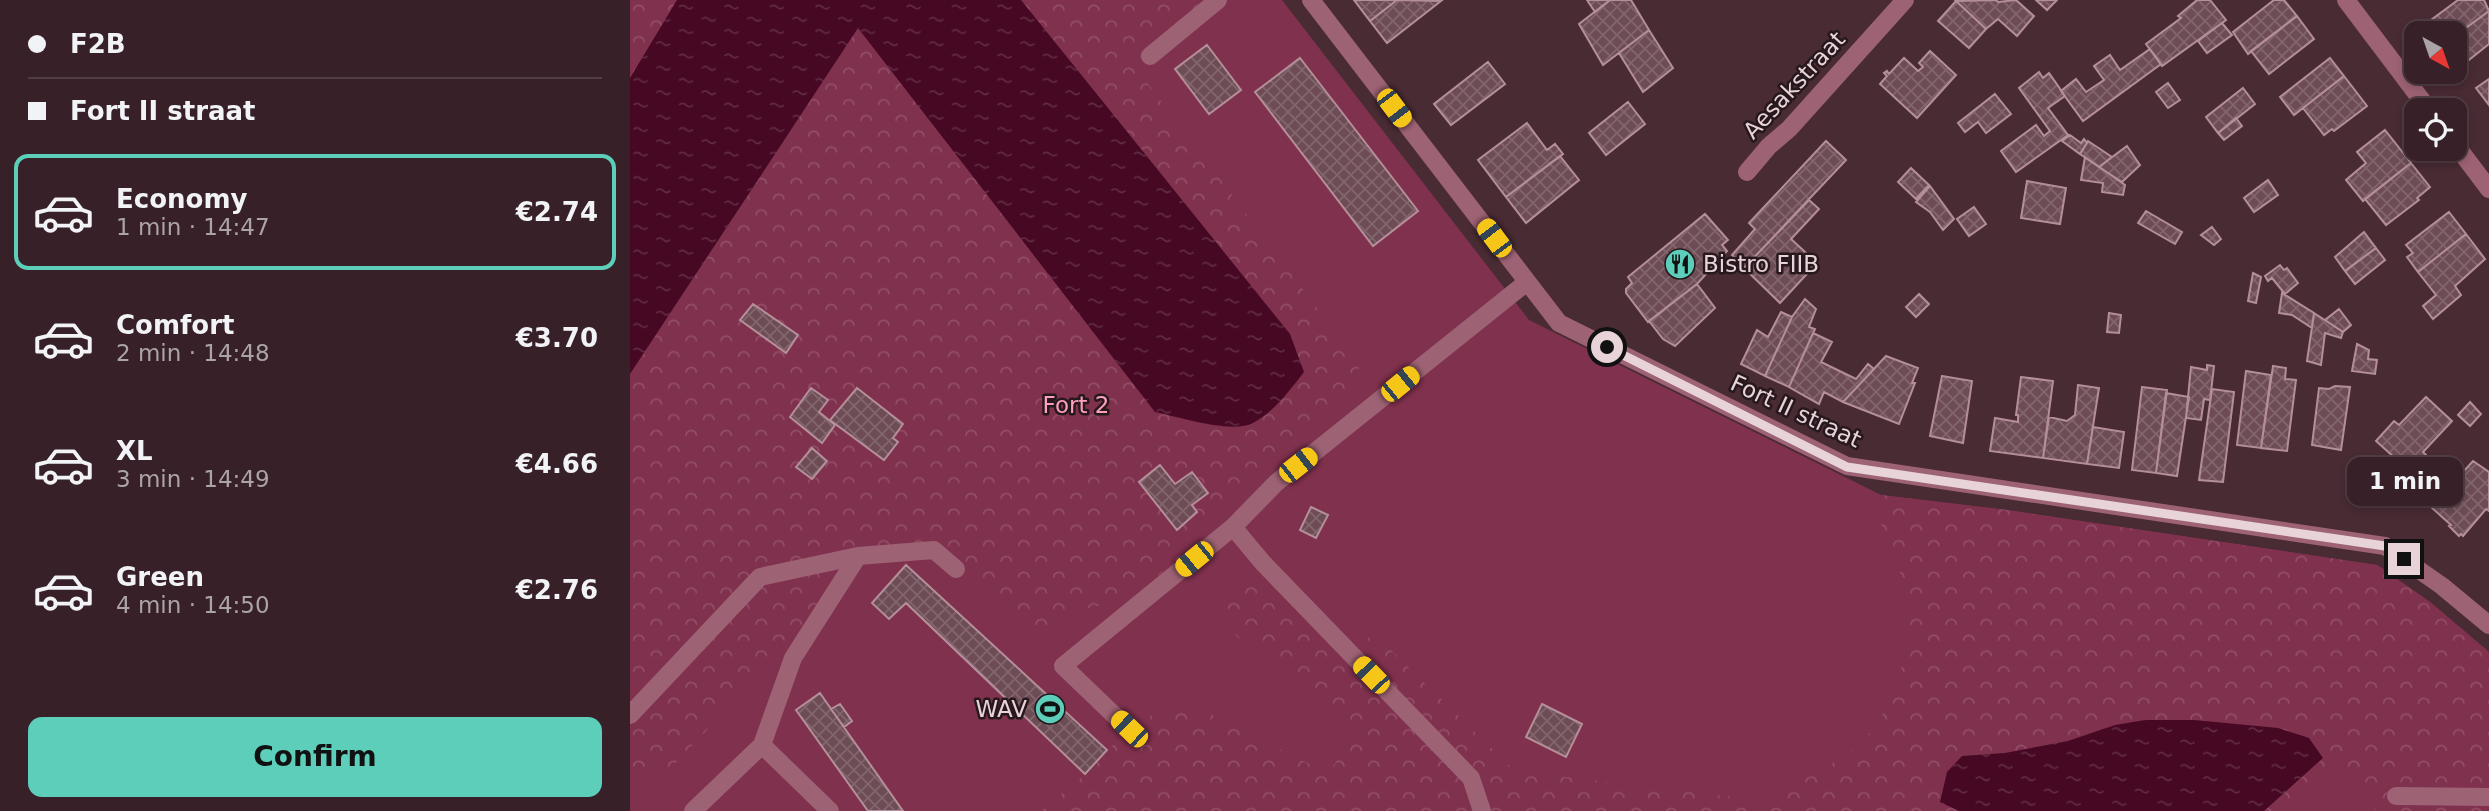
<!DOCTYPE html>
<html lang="en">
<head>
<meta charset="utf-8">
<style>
	:root { --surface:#372027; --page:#3e282f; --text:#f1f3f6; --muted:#aaa3a7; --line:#513e44; --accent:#5cceba }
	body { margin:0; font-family:"DejaVu Sans",sans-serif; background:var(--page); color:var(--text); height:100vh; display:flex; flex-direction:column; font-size:26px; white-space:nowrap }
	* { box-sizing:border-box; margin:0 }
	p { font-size:23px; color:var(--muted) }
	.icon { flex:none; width:38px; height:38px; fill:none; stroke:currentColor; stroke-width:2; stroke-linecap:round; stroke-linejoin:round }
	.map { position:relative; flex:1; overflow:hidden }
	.sheet { display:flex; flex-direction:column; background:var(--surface); width:630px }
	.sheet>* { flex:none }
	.guide { display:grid; align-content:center; height:154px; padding:0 28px; background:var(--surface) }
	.needle { width:46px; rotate:140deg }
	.buttons { position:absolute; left:1774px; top:21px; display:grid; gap:14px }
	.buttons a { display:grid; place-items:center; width:63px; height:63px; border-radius:14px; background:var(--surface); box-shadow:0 4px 10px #0003,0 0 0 2px var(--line); font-size:35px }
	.end { position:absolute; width:32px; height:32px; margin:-16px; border:9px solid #e7d3d8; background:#111; box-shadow:0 0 0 4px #111 }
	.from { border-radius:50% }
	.bubble { position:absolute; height:49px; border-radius:14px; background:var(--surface); box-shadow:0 4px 10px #0003,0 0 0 2px var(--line); font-size:23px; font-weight:700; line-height:49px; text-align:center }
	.car { position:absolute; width:21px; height:42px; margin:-21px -10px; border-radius:9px; box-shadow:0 0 5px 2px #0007; background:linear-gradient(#f5c518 24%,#345 0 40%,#f5c518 0 76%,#345 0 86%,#f5c518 0) }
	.guide b { display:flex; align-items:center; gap:24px; height:66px; font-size:26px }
	.guide b+b { border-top:2px solid var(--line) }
	.guide i { width:18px; height:18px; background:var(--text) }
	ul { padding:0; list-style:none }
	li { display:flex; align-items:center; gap:21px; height:116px; margin:0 14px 10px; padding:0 14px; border:4px solid transparent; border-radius:14px }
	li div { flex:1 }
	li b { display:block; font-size:26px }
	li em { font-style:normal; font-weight:700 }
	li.selected { border-color:var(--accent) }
	li>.icon { width:63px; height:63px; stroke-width:1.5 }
	.cta { display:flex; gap:14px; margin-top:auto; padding:14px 28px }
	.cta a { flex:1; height:80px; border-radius:14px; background:var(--accent); color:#111; font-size:28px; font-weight:700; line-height:80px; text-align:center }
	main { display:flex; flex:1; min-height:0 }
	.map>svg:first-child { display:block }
	.green { fill:#80314e }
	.forest { fill:url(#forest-crowns) }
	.water { fill:url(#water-ripples) }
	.building { fill:url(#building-cross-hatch); stroke:#b48f99; stroke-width:2 }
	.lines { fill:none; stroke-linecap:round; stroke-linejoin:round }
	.minor { stroke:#9d6274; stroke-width:18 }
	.route { stroke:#e7d3d8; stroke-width:9 }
	.labels { text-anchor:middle; stroke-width:5; stroke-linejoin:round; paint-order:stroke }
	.street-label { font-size:23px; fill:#e7d3d8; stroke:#26181c }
	.poi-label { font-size:23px; fill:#e7d3d8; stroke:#26181c; text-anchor:start }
	.park-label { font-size:23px; fill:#fe9fbc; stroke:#26181c }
</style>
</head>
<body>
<main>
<section class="sheet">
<div class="guide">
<b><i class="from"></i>F2B</b>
<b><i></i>Fort II straat</b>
</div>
<ul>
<li class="selected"><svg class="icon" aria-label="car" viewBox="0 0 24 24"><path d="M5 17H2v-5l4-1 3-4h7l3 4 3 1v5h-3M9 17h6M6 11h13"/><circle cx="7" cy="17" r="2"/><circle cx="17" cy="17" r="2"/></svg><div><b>Economy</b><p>1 min · 14:47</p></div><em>€2.74</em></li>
<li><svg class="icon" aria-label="car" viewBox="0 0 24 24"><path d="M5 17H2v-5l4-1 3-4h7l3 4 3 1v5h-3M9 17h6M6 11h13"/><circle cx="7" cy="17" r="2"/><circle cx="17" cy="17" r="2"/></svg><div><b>Comfort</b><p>2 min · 14:48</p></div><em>€3.70</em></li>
<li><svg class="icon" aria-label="car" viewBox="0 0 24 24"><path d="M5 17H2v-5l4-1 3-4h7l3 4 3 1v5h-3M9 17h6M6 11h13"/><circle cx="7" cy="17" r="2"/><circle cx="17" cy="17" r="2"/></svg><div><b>XL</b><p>3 min · 14:49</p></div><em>€4.66</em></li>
<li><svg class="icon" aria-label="car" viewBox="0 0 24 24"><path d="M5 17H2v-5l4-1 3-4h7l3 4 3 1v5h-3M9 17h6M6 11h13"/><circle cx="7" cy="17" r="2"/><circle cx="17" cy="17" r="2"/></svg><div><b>Green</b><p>4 min · 14:50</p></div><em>€2.76</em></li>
</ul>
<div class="cta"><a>Confirm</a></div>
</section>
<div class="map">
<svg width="1859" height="811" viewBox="0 0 1859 811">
	<defs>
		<pattern id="forest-crowns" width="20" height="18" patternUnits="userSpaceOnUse" patternTransform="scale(1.75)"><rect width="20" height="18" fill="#80314e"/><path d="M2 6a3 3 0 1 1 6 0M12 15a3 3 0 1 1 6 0" fill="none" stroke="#924e67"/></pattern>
		<pattern id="water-ripples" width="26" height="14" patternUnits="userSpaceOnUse" patternTransform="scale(1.75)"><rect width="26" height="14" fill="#460823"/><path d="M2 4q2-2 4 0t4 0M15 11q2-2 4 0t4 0" fill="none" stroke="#612b42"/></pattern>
		<pattern id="building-cross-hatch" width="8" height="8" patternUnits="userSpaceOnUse" patternTransform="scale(1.75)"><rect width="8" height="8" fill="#6d4c55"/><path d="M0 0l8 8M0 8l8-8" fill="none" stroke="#82656d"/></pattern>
	</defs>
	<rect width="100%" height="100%" fill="#492b34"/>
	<path class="green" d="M0,0H652L899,320L1251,495L1377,510L1747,565L1800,602L1859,652V811H0Z"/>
	<path class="forest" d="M0,0H47L0,78Z
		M391,0H597L506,68L728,362C731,381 724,391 712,405L577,517L551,557L496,602L461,607L415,632L391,618L310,542L276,544L235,565L37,772L0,781V374L228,28L525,412L660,334Z
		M1251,495L1377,510L1747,565L1800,602L1859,652V811H1746L1709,765L1649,811H1634L1693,758L1564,720H1515L1485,725L1438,741L1375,753L1332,756L1310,802L1329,811H411L455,774L477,750L529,709L561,702L598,724L698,773L726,734L605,635L591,608L616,582L757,646L885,771L1145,802C1153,795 1161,787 1170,782C1193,768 1217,758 1236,737C1291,675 1288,575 1241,509Z"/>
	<path class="water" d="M47,0H391L660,334L674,372C660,390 644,412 623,423C602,434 549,417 525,412L228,28L0,374V78Z
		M1515,720H1564L1648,728L1679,738L1693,758L1634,811H1329L1310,802L1317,772L1332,756L1375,753L1438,741L1485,725Z"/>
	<path class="building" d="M724,0H767L740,21Z
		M767,0L811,1L757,43L740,21Z
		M957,0H980L965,12Z
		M980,0H1001L1019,30L973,65L949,24Z
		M1366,0L1368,2L1386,0L1404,16L1387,36L1368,19L1356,29L1326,1Z
		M1406,0H1427L1417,10Z
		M1567,0H1580L1596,20L1532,66L1516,44L1551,18L1548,16Z
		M1644,0H1654L1667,16L1618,54L1603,32Z
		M1828,0H1854L1859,11L1825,36V33H1805L1797,23Z
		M1326,1L1356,29L1339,48L1308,21Z
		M1859,11V44L1830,67L1825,61V36Z
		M1667,16L1684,39L1639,74L1621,51Z
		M1592,23L1602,35L1577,53L1568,41Z
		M1019,30L1043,68L1013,92L989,53Z
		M577,45L611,90L579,114L545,69Z
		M1520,49L1531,64L1453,121L1431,91L1446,79L1456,92L1474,80L1464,66L1480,55L1490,70Z
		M1300,51L1326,75L1287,118L1250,84L1257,76L1254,73L1257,71L1259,74L1274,58L1288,71L1293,67L1289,63Z
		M670,58L788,211L743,246L625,92Z
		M1700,58L1714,76L1664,115L1650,97Z
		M858,62L875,84L821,125L804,104Z
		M1409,72L1413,78L1419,73L1435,96L1418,108L1438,135L1386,172L1371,151L1406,125L1414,136L1420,131L1389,88Z
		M1714,76L1737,106L1704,131L1702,129L1694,135L1673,108Z
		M1859,79V105L1846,88Z
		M1538,83L1550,100L1538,108L1526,92Z
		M1613,88L1625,104L1588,133L1576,117Z
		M1365,94L1381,114L1356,133L1348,122L1335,132L1328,123Z
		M998,102L1015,124L976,155L959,133Z
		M1606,118L1612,126L1594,140L1588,133Z
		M897,123L917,150L925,144L933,154L876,197L848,160Z
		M1755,130L1781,163L1733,201L1716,180L1736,163L1727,152Z
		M1440,135L1451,143L1454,139L1457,143L1450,154L1432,141Z
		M1196,141L1216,160L1114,268L1102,255L1125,229L1119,223Z
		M1458,141L1482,157L1469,167L1450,154Z
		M1497,146L1510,165L1492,182L1469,167Z
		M930,156L949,180L896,223L876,197Z
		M1455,157L1495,185L1493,195L1472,192L1473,183L1451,180Z
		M1781,163L1800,187L1787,198L1789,200L1756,225L1735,199Z
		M1281,168L1299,185L1286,199L1268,182Z
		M1638,180L1648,195L1624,212L1614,198Z
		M1397,181L1436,188L1430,224L1391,218Z
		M1300,186L1324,219L1313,230L1300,212L1286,202Z
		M1179,200L1189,209L1161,239L1187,263L1150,303L1114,268Z
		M1344,207L1356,224L1339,236L1327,219Z
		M1516,211L1552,232L1545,244L1508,223Z
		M1819,212L1836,234L1788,272L1777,257L1783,253L1776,245Z
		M1075,214L1098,240L1092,245L1097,251L1067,284L1018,322L996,293V289L1002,283L998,277Z
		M1582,227L1591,239L1584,245L1571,235Z
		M1734,232L1746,248L1715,271L1705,257Z
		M1836,234L1855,259L1825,286L1831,295L1803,319L1793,306L1806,295L1788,272Z
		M1746,248L1755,260L1725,284L1715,271Z
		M1650,265L1654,270L1657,268L1668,283L1655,294L1642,278L1638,281L1635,276Z
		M1623,273L1631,277L1626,303L1618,301Z
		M1067,284L1085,308L1045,346L1033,339L1019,321Z
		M1652,293L1684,313L1682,328L1662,315L1649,313Z
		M1289,294L1299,304L1286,317L1276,307Z
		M1175,299L1186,309L1179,327L1185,329L1159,387L1135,376L1162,317Z
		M123,304L168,335L156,353L110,320Z
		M1709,309L1721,325L1713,332L1695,320Z
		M1151,312L1162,317L1135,376L1111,364L1127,330L1138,337Z
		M1479,313L1491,315L1489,333L1477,332Z
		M1684,313L1713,332L1711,338L1695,333L1691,365L1677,361Z
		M1183,333L1202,342L1191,362L1226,379L1238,364L1244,369L1213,402L1194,392L1189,404L1159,387Z
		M1727,344L1739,350L1738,359L1747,360L1745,374L1722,371Z
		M1256,356L1288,368L1282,383H1285L1269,424L1213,402Z
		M1577,365L1584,366L1580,400L1574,399L1571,420L1556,418L1561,367L1577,370Z
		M1643,366L1656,368L1655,379L1666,380L1657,451L1631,448Z
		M1616,371L1641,375L1631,448L1607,445Z
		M1312,376L1342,381L1333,443L1300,436Z
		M1391,377L1423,381L1413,458L1360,451L1365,418L1388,422V415H1386Z
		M1448,385L1469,388L1457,464L1413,458L1419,417L1437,421L1445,415Z
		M1705,386L1720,387L1711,450L1682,445L1689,388L1699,389Z
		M1512,387L1537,390L1526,473L1502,470Z
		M181,388L198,400L189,412L205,425L192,443L160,417Z
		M227,388L273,424L263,438L268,442L254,460L200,420Z
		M1582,389L1604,392L1593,482L1569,480Z
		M1536,393L1559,397L1547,476L1526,473Z
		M1796,397L1822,421L1793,452L1801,460L1786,477L1746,441L1764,421L1769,425Z
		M1840,402L1851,414L1840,426L1828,415Z
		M1463,427L1494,432L1489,468L1457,464Z
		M182,448L197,461L182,479L166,467Z
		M1843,461L1859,472V511L1856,509L1833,536L1831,534L1829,536L1819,526L1821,525L1801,507Z
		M530,465L545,484L562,472L578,493L562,505L567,512L547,530L509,482Z
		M681,507L698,515L686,538L670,530Z
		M276,565L477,750L455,774L276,603L259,619L242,603Z
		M190,693L201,709L273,811H238L166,710Z
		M210,704L222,721L214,727L201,709Z
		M912,704L952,724L936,757L896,737Z"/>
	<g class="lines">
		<path class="minor" d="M681,0L929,323L1217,466L1755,546L1812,586L1859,625
			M1716,0L1799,110
			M520,56L588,0
			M1825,144L1859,189
			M1117,172L1139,146L1159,129L1275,0
			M603,527L633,563L841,778L852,811
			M0,715L130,577L228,556
			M507,737L433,666L603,527L646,483L897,282
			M132,745L163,658L228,556L304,550L326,569
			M1766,796L1859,797
			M63,811L132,745L200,811"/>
	</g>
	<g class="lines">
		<path class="route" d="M977,347L1217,467L1755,546L1774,559"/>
	</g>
	<defs>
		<g id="restaurant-disc" transform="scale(1.575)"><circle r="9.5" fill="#5cceba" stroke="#26181c"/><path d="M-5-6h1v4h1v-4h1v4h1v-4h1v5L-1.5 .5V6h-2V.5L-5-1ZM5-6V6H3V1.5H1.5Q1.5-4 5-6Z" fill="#111"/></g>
		<g id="stadium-disc" transform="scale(1.575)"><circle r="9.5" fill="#5cceba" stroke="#26181c"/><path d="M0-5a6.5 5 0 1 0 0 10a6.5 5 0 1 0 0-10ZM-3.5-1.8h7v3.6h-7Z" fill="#111"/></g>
	</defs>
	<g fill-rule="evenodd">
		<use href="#restaurant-disc" x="1050" y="264"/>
		<use href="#stadium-disc" x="420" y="709"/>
	</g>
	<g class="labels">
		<g class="street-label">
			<text transform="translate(1164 85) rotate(-47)" y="8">Aesakstraat</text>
			<text transform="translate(1166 411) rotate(25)" y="8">Fort II straat</text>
		</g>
		<g class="poi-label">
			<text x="1073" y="272">Bistro FIIB</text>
			<text x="397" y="717" text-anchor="end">WAV</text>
		</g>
		<g class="park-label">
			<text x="446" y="413">Fort 2</text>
		</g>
	</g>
</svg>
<div class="buttons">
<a><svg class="needle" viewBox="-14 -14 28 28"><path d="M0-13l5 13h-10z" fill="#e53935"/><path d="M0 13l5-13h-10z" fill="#aaa3a7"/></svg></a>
<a><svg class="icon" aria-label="locate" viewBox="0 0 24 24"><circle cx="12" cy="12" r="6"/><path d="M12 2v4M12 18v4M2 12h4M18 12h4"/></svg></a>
</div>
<i class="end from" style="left:977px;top:347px"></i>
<i class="end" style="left:1774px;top:559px"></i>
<div class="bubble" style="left:1717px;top:457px;width:116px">1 min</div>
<i class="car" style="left:764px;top:108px;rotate:143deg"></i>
<i class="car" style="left:864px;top:238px;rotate:323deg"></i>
<i class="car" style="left:770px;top:384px;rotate:51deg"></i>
<i class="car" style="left:668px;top:465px;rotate:52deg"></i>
<i class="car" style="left:564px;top:559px;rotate:231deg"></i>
<i class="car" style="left:741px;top:675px;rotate:316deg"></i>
<i class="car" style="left:499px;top:729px;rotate:314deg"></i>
</div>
</main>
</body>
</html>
